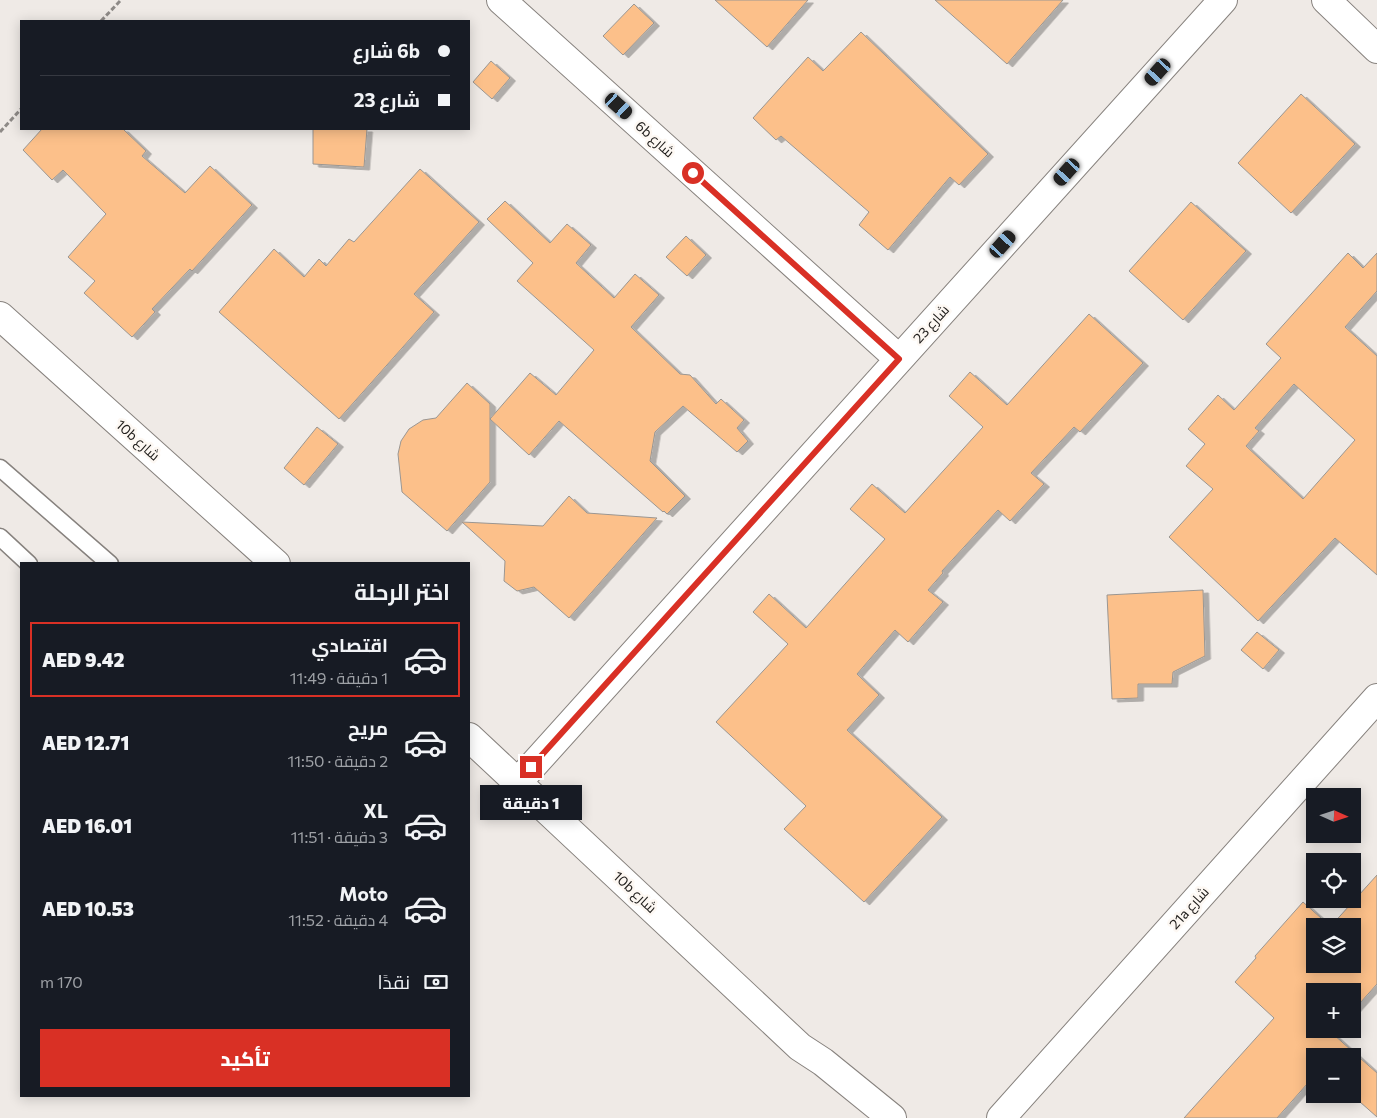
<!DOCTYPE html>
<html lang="ar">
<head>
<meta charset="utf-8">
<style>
	:root { --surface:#171b24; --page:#242831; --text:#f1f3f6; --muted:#9ea1a6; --line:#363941; --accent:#d93025 }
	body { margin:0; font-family:Commissioner,Cairo,sans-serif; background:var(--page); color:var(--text); direction:rtl; height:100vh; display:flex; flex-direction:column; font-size:19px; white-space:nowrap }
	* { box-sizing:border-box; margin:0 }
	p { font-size:16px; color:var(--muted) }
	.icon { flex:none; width:28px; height:28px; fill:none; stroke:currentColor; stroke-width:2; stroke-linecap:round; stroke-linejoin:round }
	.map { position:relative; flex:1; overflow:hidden; direction:ltr }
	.sheet { position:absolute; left:20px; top:562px; width:450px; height:535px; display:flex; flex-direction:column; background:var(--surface); border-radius:0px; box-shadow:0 2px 12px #0003; direction:rtl }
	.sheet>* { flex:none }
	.guide { position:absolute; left:20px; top:20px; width:450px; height:110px; border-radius:0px; box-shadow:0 2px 12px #0003; direction:rtl; display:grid; align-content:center; height:110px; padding:0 20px; background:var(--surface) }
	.needle { width:32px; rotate:93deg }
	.controls { position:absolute; left:1306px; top:788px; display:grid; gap:10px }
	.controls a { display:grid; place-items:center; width:55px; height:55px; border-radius:0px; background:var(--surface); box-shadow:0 2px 12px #0003; font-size:25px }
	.end { position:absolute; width:22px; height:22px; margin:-11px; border:6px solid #d93025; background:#fff; box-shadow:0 0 0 2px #fff }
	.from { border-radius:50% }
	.bubble { position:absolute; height:35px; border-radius:0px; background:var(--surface); box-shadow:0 2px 12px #0003; font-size:16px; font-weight:800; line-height:35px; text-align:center; direction:rtl }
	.car { position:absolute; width:15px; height:30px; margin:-15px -8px; border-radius:6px; box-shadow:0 0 4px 1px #0007; background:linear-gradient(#222 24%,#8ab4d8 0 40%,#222 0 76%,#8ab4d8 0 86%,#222 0) }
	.guide b { display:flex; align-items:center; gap:18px; height:48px; font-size:19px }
	.guide b+b { border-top:1px solid var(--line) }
	.guide i { width:12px; height:12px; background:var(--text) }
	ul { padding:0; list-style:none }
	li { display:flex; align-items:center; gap:15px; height:75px; margin:0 10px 8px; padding:0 10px; border:2px solid transparent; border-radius:0px }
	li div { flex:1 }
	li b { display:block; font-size:19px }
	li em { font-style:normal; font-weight:800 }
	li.active { border-color:var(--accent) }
	li>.icon { width:45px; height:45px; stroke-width:1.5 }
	h2 { padding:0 20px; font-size:22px; line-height:60px }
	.pay { display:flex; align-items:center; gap:12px; height:55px; padding:0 20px; font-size:19px }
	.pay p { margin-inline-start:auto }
	.button { display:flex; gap:10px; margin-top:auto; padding:10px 20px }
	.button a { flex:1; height:58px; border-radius:0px; background:var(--accent); color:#fff; font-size:20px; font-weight:800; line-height:58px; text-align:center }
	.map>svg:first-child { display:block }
	.building { fill:#fcc08a; stroke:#9a9692; fill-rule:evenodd; filter:url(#shadow) }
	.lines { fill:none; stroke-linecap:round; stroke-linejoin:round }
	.service-casing { stroke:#87827e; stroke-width:19 }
	.minor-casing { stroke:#87827e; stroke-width:30 }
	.path { stroke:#8e8a87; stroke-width:3; stroke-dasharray:5 2.5; stroke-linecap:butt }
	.service { stroke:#fff; stroke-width:16 }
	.minor { stroke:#fff; stroke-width:28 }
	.route { stroke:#d93025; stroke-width:6 }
	.labels { text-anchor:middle; stroke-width:5; stroke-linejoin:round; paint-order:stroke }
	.street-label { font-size:14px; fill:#22201e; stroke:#fdf8f3 }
</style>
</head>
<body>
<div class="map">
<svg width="1377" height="1118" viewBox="0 0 1377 1118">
	<defs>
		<filter id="shadow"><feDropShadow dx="5.5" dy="3" stdDeviation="0" flood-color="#0004"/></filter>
	</defs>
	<rect width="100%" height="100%" fill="#efeae6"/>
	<path class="building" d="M715,0H808L767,47Z
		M935,0H1063L1007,64Z
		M634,4L654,23L623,55L603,36Z
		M861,32L988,154L959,185L950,177L888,250L859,225L869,212L781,136L776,140L753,118L808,57L823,71Z
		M491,61L510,78L492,99L473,82Z
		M1301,94L1355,144L1291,213L1238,163Z
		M42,129H123L146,151L142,156L185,193L210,166L252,205L192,271L190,269L152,309L155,312L132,337L84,293L95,281L68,257L106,214L63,170L52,180L23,150Z
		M313,129H367L364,167L313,164Z
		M420,169L479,222L414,294L434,312L339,419L219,312L274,249L304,277L319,259L326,266L349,239L354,242Z
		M505,201L550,243L567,224L591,245L576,263L614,298L635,274L659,295L631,327L680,374L690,375L716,404L721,399L744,420L737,428L748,441L737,452L683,406L655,432L650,461L685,496L667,514L664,511L663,512L559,421L529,455L490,419V482L447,531L402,492L398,454L401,441L409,429L423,420L436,418L467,383L490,404V419L530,373L556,395L594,350L517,281L533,263L487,219Z
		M1191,202L1246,251L1183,320L1129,271Z
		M686,236L706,255L687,276L666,257Z
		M1348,253L1363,268L1377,253V291L1345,327L1377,356V575L1335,538L1258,621L1169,537L1213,489L1186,466L1205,444L1188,429L1218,395L1234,410L1281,358L1266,344ZM1294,384L1355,440L1303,499L1246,446L1259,431L1255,428Z
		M1089,314L1143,363L1080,432L1074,427L1031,473L1044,484L1010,521L998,510L942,571L943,573L928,590L943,602L908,642L895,630L857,674L879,695L847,730L942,817L864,902L784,829L806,806L716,722L788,644L753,612L769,594L806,628L885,539L850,509L872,484L905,513L983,427L949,396L970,372L1007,405Z
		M317,427L338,444L304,485L284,468Z
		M569,496L587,513L657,518L569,618L534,587L517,591L504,581L505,561L462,522L543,526Z
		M1203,590L1205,656L1173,672L1172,684H1138V698L1112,699L1107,595Z
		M1257,632L1279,650L1263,669L1241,650Z
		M1377,875V984L1352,1012V991H1315V1029H1338L1333,1034L1377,1073V1117L1351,1094L1352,1056H1315V1075L1277,1118H1184L1274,1018L1235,982L1256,958L1255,956L1303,902L1330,926H1315V964H1352V926H1331Z"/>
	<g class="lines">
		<g class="service-casing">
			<path id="service" d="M0,468L110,564
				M0,537L29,564"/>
		</g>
		<g class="minor-casing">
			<path id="minor" d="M501,0L899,359
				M1326,0L1377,49
				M0,316L276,564
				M469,737L800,1047L823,1062L892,1118
				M518,782L1223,0
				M1001,1118L1377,698"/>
		</g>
		<path class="path" d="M101,21L121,0
			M0,132L21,109"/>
		<use href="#service" class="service"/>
		<use href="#minor" class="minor"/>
	</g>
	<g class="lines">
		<path class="route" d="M531,767L899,359L693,173"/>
	</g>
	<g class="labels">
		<g class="street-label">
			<text transform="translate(655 139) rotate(42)" y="5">6b شارع</text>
			<text transform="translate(931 324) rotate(-48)" y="5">شارع 23</text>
			<text transform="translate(138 440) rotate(42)" y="5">10b شارع</text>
			<text transform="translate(635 892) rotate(43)" y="5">10b شارع</text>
			<text transform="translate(1189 908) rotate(-48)" y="5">21a شارع</text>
		</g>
	</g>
</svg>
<div class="controls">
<a><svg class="needle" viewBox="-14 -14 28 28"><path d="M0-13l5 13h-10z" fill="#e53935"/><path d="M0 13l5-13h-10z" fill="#9ea1a6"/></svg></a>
<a><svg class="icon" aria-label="locate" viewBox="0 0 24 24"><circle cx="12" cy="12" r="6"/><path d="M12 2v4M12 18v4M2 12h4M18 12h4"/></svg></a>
<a><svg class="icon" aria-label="layers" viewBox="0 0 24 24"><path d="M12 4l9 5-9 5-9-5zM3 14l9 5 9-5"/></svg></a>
<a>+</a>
<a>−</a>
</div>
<i class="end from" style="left:693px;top:173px"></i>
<i class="end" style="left:531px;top:767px"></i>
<div class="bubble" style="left:480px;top:785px;width:102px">1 دقيقة</div>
<i class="car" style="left:1158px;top:72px;rotate:222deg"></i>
<i class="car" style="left:619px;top:106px;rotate:132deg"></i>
<i class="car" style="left:1067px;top:172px;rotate:222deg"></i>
<i class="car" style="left:1003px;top:244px;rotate:42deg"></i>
<div class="guide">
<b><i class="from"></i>6b شارع</b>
<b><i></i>شارع 23</b>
</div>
<section class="sheet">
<h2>اختر الرحلة</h2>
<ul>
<li class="active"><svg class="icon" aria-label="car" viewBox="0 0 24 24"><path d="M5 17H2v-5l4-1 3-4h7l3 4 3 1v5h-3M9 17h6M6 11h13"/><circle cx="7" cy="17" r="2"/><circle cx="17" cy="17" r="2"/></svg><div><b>اقتصادي</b><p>1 دقيقة · 11:49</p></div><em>AED 9.42</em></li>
<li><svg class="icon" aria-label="car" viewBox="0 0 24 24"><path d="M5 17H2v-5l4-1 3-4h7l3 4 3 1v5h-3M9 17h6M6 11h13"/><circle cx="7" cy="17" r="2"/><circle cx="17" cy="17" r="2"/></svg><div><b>مريح</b><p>2 دقيقة · 11:50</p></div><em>AED 12.71</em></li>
<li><svg class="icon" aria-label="car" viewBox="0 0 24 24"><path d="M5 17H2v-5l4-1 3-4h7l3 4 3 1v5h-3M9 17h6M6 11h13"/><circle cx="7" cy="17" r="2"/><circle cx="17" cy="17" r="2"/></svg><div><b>XL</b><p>3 دقيقة · 11:51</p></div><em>AED 16.01</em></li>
<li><svg class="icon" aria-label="car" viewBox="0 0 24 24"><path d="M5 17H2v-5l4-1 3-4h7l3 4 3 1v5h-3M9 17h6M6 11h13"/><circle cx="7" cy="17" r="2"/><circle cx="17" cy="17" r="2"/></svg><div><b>Moto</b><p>4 دقيقة · 11:52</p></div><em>AED 10.53</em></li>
</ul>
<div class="pay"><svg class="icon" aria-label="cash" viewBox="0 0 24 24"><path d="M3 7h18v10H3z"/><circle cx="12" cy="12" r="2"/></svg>نقدًا<p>170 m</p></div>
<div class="button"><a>تأكيد</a></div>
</section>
</div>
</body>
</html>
